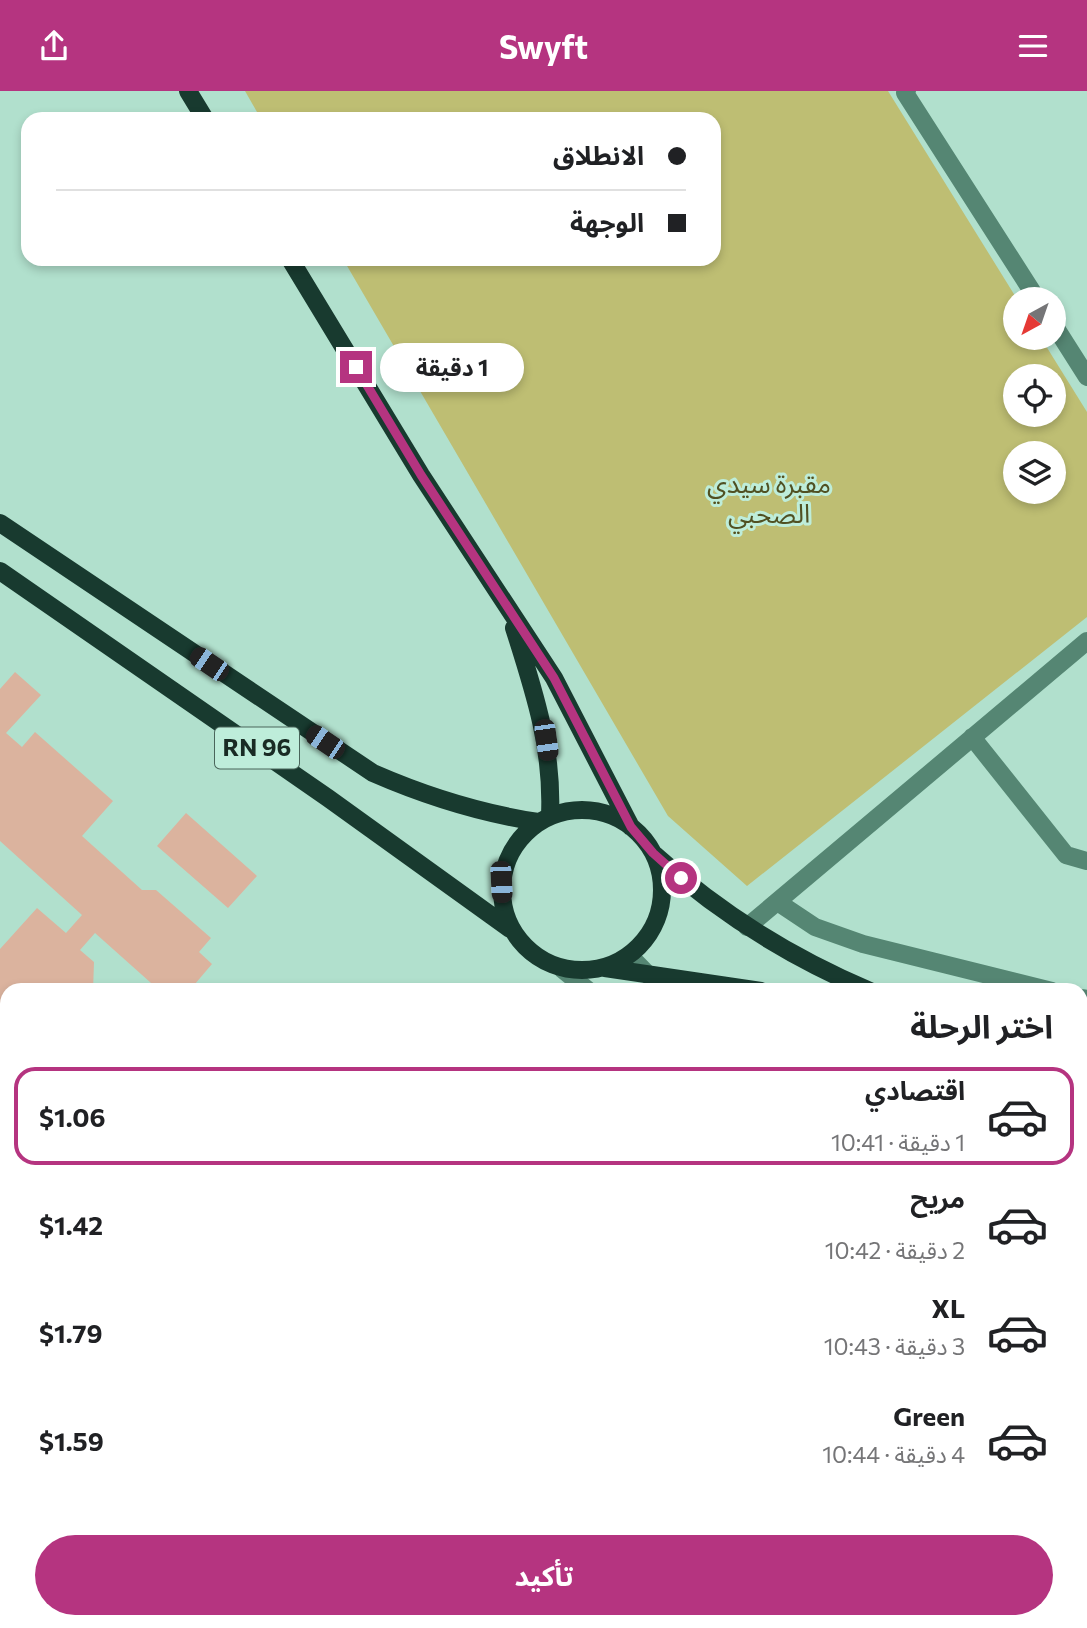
<!DOCTYPE html>
<html lang="ar">
<head>
<meta charset="utf-8">
<style>
	:root { --surface:#fff; --page:#f2f2f2; --text:#202124; --muted:#757577; --line:#e0e0e0; --accent:#b53480 }
	body { margin:0; font-family:Commissioner,"Noto Sans Arabic",sans-serif; background:var(--page); color:var(--text); direction:rtl; height:100vh; display:flex; flex-direction:column; font-size:26px; white-space:nowrap }
	* { box-sizing:border-box; margin:0 }
	p { font-size:23px; color:var(--muted) }
	.icon { flex:none; width:38px; height:38px; fill:none; stroke:currentColor; stroke-width:2; stroke-linecap:round; stroke-linejoin:round }
	.map { position:relative; flex:1; overflow:hidden; direction:ltr }
	.panel { position:absolute; left:0px; top:892px; width:1088px; height:646px; display:flex; flex-direction:column; background:var(--surface); border-radius:21px 21px 0 0; box-shadow:0 4px 10px #0003; direction:rtl }
	.panel>* { flex:none }
	.hud { position:absolute; left:21px; top:21px; width:700px; height:154px; border-radius:21px; box-shadow:0 4px 10px #0003; direction:rtl; display:grid; align-content:center; height:154px; padding:0 35px; background:var(--surface) }
	.needle { width:46px; rotate:220deg }
	.buttons { position:absolute; left:1003px; top:196px; display:grid; gap:14px }
	.buttons a { display:grid; place-items:center; width:63px; height:63px; border-radius:50%; background:var(--surface); box-shadow:0 4px 10px #0003; font-size:35px }
	.end { position:absolute; width:32px; height:32px; margin:-16px; border:9px solid #b53480; background:#fff; box-shadow:0 0 0 4px #fff }
	.from { border-radius:50% }
	.bubble { position:absolute; height:49px; border-radius:24px; background:var(--surface); box-shadow:0 4px 10px #0003; font-size:23px; font-weight:700; line-height:49px; text-align:center; direction:rtl }
	.car { position:absolute; width:21px; height:42px; margin:-21px -10px; border-radius:9px; box-shadow:0 0 5px 2px #0007; background:linear-gradient(#222 24%,#8ab4d8 0 40%,#222 0 76%,#8ab4d8 0 86%,#222 0) }
	.hud b { display:flex; align-items:center; gap:24px; height:66px; font-size:26px }
	.hud b+b { border-top:2px solid var(--line) }
	.hud i { width:18px; height:18px; background:var(--text) }
	ul { padding:0; list-style:none }
	li { display:flex; align-items:center; gap:21px; height:98px; margin:0 14px 10px; padding:0 21px; border:4px solid transparent; border-radius:21px }
	li div { flex:1 }
	li b { display:block; font-size:26px }
	li em { font-style:normal; font-weight:700 }
	li.selected { border-color:var(--accent) }
	li>.icon { width:63px; height:63px; stroke-width:1.5 }
	h2 { padding:0 35px; font-size:32px; line-height:84px }
	.cta { display:flex; gap:14px; margin-top:auto; padding:14px 35px }
	.cta a { flex:1; height:80px; border-radius:42px; background:var(--accent); color:#fff; font-size:28px; font-weight:700; line-height:80px; text-align:center }
	header { display:flex; justify-content:space-between; align-items:center; height:91px; padding:0 35px; background:var(--accent); color:#fff; font-size:32px; font-weight:700 }
	.map>svg:first-child { display:block }
	.green { fill:#bebe73; fill-rule:evenodd }
	.building { fill:#dbb39e }
	.lines { fill:none; stroke-linecap:round; stroke-linejoin:round }
	.path { stroke:#698b7d; stroke-width:4.5; stroke-dasharray:3.5 3.5; stroke-linecap:butt }
	.minor { stroke:#558673; stroke-width:18 }
	.major { stroke:#183a2f; stroke-width:18 }
	.rail-casing { stroke:#567468; stroke-width:8 }
	.rail { stroke:#beedda; stroke-width:5; stroke-dasharray:16; stroke-linecap:butt }
	.route { stroke:#b53480; stroke-width:9 }
	.labels { text-anchor:middle; stroke-width:6; stroke-linejoin:round; paint-order:stroke }
	.shield { fill:#beedda; stroke:#4a655b; stroke-width:2 }
	.shield-label { font-size:24px; font-weight:bold; fill:#192b24 }
	.park-label { font-size:26px; fill:#505022; stroke:#beedda }
</style>
</head>
<body>
<header><svg class="icon" aria-label="menu" viewBox="0 0 24 24"><path d="M4 6h16M4 12h16M4 18h16"/></svg>Swyft<svg class="icon" aria-label="share" viewBox="0 0 24 24"><path d="M12 15V3M7 8l5-5 5 5M5 13v7h14v-7"/></svg></header>
<div class="map">
<svg width="1087" height="1537" viewBox="0 0 1087 1537">
	<rect width="100%" height="100%" fill="#b1e0cd"/>
	<path class="green" d="M245,0H888L1017,208L1015,247H1041L1087,321V526L747,795L668,725L343,168H714V28H261ZM1015,285H1054V324H1015ZM1015,362H1054V401H1015Z"/>
	<path class="building" d="M15,581L41,604L6,642L22,656L35,641L113,710L82,745L142,799H156L211,847L199,861L212,873L189,900H160L95,842L80,859L94,871L93,900H7V997L0,991V858L37,817L66,842L82,824L0,750V598Z
		M186,722L257,785L228,817L157,755Z
		M7,1116V1143L0,1136V1124Z
		M790,1531H816L813,1537H802Z"/>
	<g class="lines">
		<path class="path" d="M1082,1464L1087,1463
			M1082,1512L1087,1501
			M859,1537L862,1531
			M1067,1537L1071,1531"/>
		<path class="minor" d="M907,0L905,2L1037,208
			M1054,234L1087,286
			M972,646L1066,764L1087,770
			M779,812L815,836L863,853L1052,900
			M747,836L1087,550
			M630,865L664,900
			M562,878L589,900
			M1082,907L1087,908
			M1082,1047L1087,1049
			M1082,1306L1087,1311
			M1082,1364L1087,1369"/>
		<path class="major" d="M188,0L205,28
			M290,168L421,384L554,587L631,736
			M0,432L373,682C428,706 479,722 538,731
			M0,480L328,707L510,838
			M514,537C534,600 553,657 550,724
			M502 799a80 80 0 1 1 160 0a80 80 0 1 1-160 0Z
			M655,764C719,822 790,866 870,900
			M605,877L761,900
			M1082,963L1087,964"/>
		<g class="rail-casing">
			<path id="rail" d="M0,1267L7,1273
				M294,1531L300,1537"/>
		</g>
		<use href="#rail" class="rail"/>
	</g>
	<g class="lines">
		<path class="route" d="M356,276L421,384L554,587L631,736L653,762L681,787"/>
	</g>
	<g class="labels">
		<rect class="shield" x="215" y="636.5" width="84" height="41" rx="5"/>
		<g class="shield-label">
			<text x="257" y="665">RN 96</text>
		</g>
		<g class="park-label">
			<text x="769" y="402">مقبرة سيدي<tspan x="769" dy="30">الصحبي</tspan></text>
		</g>
	</g>
</svg>
<div class="buttons">
<a><svg class="needle" viewBox="-14 -14 28 28"><path d="M0-13l5 13h-10z" fill="#e53935"/><path d="M0 13l5-13h-10z" fill="#757577"/></svg></a>
<a><svg class="icon" aria-label="locate" viewBox="0 0 24 24"><circle cx="12" cy="12" r="6"/><path d="M12 2v4M12 18v4M2 12h4M18 12h4"/></svg></a>
<a><svg class="icon" aria-label="layers" viewBox="0 0 24 24"><path d="M12 4l9 5-9 5-9-5zM3 14l9 5 9-5"/></svg></a>
</div>
<i class="end from" style="left:681px;top:787px"></i>
<i class="end" style="left:356px;top:276px"></i>
<div class="bubble" style="left:380px;top:252px;width:144px">1 دقيقة</div>
<i class="car" style="left:209px;top:573px;rotate:304deg"></i>
<i class="car" style="left:546px;top:649px;rotate:172deg"></i>
<i class="car" style="left:325px;top:651px;rotate:304deg"></i>
<i class="car" style="left:501px;top:791px;rotate:177deg"></i>
<div class="hud">
<b><i class="from"></i>الانطلاق</b>
<b><i></i>الوجهة</b>
</div>
<section class="panel">
<h2>اختر الرحلة</h2>
<ul>
<li class="selected"><svg class="icon" aria-label="car" viewBox="0 0 24 24"><path d="M5 17H2v-5l4-1 3-4h7l3 4 3 1v5h-3M9 17h6M6 11h13"/><circle cx="7" cy="17" r="2"/><circle cx="17" cy="17" r="2"/></svg><div><b>اقتصادي</b><p>1 دقيقة · 10:41</p></div><em>$1.06</em></li>
<li><svg class="icon" aria-label="car" viewBox="0 0 24 24"><path d="M5 17H2v-5l4-1 3-4h7l3 4 3 1v5h-3M9 17h6M6 11h13"/><circle cx="7" cy="17" r="2"/><circle cx="17" cy="17" r="2"/></svg><div><b>مريح</b><p>2 دقيقة · 10:42</p></div><em>$1.42</em></li>
<li><svg class="icon" aria-label="car" viewBox="0 0 24 24"><path d="M5 17H2v-5l4-1 3-4h7l3 4 3 1v5h-3M9 17h6M6 11h13"/><circle cx="7" cy="17" r="2"/><circle cx="17" cy="17" r="2"/></svg><div><b>XL</b><p>3 دقيقة · 10:43</p></div><em>$1.79</em></li>
<li><svg class="icon" aria-label="car" viewBox="0 0 24 24"><path d="M5 17H2v-5l4-1 3-4h7l3 4 3 1v5h-3M9 17h6M6 11h13"/><circle cx="7" cy="17" r="2"/><circle cx="17" cy="17" r="2"/></svg><div><b>Green</b><p>4 دقيقة · 10:44</p></div><em>$1.59</em></li>
</ul>
<div class="cta"><a>تأكيد</a></div>
</section>
</div>
</body>
</html>
